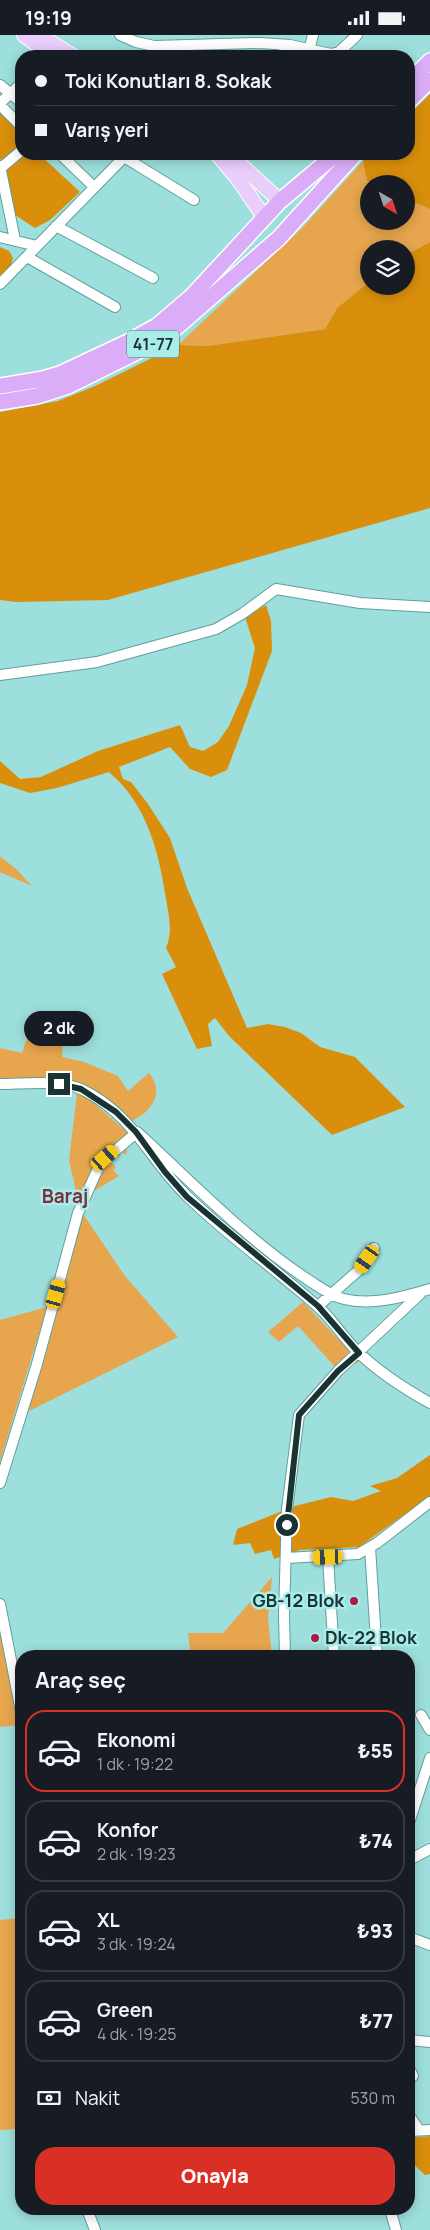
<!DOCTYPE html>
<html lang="tr">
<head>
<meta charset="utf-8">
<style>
	:root { --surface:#171b24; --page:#242831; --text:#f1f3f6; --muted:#9ea1a6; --line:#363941; --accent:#d93025 }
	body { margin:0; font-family:Manrope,sans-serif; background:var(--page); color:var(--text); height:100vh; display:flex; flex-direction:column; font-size:19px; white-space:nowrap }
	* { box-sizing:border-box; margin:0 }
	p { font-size:16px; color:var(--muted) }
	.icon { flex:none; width:28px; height:28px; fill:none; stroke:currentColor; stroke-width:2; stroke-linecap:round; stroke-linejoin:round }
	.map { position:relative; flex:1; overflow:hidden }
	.panel { position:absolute; left:15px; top:1615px; width:400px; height:565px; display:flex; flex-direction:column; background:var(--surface); border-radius:20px; box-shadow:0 2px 12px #0003 }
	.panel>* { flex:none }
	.top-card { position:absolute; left:15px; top:15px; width:400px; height:110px; border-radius:20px; box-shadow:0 2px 12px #0003; display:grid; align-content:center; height:110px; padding:0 20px; background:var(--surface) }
	.needle { width:32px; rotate:141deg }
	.tools { position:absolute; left:360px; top:140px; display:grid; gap:10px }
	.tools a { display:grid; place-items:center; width:55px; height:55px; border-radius:50%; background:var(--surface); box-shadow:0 2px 12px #0003; font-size:25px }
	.end { position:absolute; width:22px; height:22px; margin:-11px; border:6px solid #183332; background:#fff; box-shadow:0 0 0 2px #fff }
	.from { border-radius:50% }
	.bubble { position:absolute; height:35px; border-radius:18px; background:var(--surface); box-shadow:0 2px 12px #0003; font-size:16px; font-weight:800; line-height:35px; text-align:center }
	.car { position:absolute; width:15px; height:30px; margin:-15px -8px; border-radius:6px; box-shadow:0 0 4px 1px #0007; background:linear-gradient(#f5c518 24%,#345 0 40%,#f5c518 0 76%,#345 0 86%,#f5c518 0) }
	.top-card b { display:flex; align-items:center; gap:18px; height:48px; font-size:19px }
	.top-card b+b { border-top:1px solid var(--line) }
	.top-card i { width:12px; height:12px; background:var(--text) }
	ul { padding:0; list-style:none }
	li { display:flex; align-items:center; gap:15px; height:82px; margin:0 10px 8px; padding:0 10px; border:2px solid var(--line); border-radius:20px }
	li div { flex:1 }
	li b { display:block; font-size:19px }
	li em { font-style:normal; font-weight:800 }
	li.on { border-color:var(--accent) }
	li>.icon { width:45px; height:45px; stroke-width:1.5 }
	h2 { padding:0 20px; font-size:22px; line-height:60px }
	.pay { display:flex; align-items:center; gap:12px; height:55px; padding:0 20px; font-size:19px }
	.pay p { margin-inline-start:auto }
	.button { display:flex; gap:10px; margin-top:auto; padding:10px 20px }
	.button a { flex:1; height:58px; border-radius:20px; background:var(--accent); color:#fff; font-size:20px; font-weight:800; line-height:58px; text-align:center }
	.status { display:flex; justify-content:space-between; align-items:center; height:35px; padding:0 25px; background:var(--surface); direction:ltr }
	.status svg { height:14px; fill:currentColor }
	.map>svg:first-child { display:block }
	.green { fill:#e7a64e }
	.forest { fill:#d98f0b }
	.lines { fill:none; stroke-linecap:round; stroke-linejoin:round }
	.minor-casing { stroke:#5fa09d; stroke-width:12 }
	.major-casing { stroke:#fff; stroke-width:16 }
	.highway-casing { stroke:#fff; stroke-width:18 }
	.minor { stroke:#fff; stroke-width:10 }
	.major { stroke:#e9cefb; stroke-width:14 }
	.highway { stroke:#dbadf8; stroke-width:15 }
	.route { stroke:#183332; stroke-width:6 }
	.poi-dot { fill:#ad1944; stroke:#aaece9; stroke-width:2 }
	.labels { text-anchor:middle; stroke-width:5; stroke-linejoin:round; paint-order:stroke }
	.shield { fill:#aaece9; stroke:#446a69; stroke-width:1 }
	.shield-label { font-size:16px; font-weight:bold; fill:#183332 }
	.poi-label { font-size:18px; font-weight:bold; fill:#183332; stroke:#aaece9; text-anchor:end }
	.neighbourhood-label { font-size:19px; font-weight:bold; fill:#77303c; stroke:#aaece9 }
</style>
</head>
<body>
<div class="status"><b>19:19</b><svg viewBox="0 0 49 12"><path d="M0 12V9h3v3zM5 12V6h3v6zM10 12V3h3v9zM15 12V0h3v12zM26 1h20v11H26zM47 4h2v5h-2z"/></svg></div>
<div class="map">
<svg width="430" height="2195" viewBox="0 0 430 2195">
	<rect width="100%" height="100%" fill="#9ddfdc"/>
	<path class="green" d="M363,126L367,146L372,149H369V186H406V164L430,174V207L406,220V214H369V247L337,273L325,294L207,311L178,310L303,192Z
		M0,821L17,835L32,851L0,837Z
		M27,1003L63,1006L62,1022L84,1027L118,1041L128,1056L149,1038C165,1057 152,1077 131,1086L96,1057L0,1044V1013L22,1018Z
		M77,1058L89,1064L128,1098C101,1121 93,1132 78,1164L69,1126Z
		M126,1112L127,1117L125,1120L122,1117L111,1127L116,1132L113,1135L119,1141L92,1157C102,1133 105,1127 126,1112Z
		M83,1179L125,1241L178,1302L27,1377Z
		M303,1267L358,1325V1328L336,1333L298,1291L279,1307L268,1297Z
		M47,1272L0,1426V1285Z
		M272,1542L268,1583L272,1621H191L188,1598H223Z
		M0,1590L20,1690L0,1692Z
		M21,1883V2094L0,2095V1885Z"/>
	<path class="forest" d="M430,59V174L406,164V149H372L367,146L363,126L370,119H409V80Z
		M0,75L21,96V111L3,127L0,124Z
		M22,119H39L80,157L50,185L35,193L15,180L6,134Z
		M430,207V473L108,565L16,567L0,565V377L58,366L95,351L178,310L207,311L325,294L337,273L369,247V251H406V220Z
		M0,212L9,216L13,223L11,230L0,241Z
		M266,570L271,586L272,616L227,735L211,742L190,734L170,712L119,732L123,744L131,747L148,769L170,803L187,853L247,993L268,989L285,992L301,998L320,1012L355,1022L405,1072L332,1100L229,1001L215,983L208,989L212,1011L197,1014L162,939L176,932L166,913C173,896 169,883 166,864C159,817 147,769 109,737L57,753L30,758L0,748V726L20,744L41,742L98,716L180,690L190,712L203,716L218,707L229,691L247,650L255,613L245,582Z
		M430,1420V1461L359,1512L300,1515L274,1524L271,1515L255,1519L250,1508L233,1510L237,1494L295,1471L331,1462L353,1466L381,1456L370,1451L397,1443Z
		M430,2101V2139L425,2140L409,2125V2103Z"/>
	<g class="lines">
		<g class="minor-casing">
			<path id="minor" d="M120,0L136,7L154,11L259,8L290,10L331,19L339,17L357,0
				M272,21L309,15L313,0
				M0,50L21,67
				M0,68L21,49
				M0,70L21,91
				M60,119L94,152
				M124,122L194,165
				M0,131L15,205
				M2,132L21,116
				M56,191L153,243
				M0,202L37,211
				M27,222L115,272
				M0,249L127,119
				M0,640L97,627L216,594L242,579L276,554L360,568L430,572
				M0,1049C23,1049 62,1044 83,1055C134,1080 150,1126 188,1162C228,1201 274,1233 316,1270C332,1283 343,1303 359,1318C380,1338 405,1354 430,1368
				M318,1271L359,1235L374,1213
				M0,1448L37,1329L78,1178L100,1129L137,1097C193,1148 247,1205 310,1246C321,1253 331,1261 344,1264C372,1271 403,1262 430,1254
				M370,1512L377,1621
				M328,1522L334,1621
				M286,1523L358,1519L377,1508L430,1467
				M0,1569L21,1676
				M285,1621L284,1580L287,1474L299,1380L338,1336L420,1259
				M421,1680L430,1695
				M409,1788L430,1723
				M409,1825L430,1814
				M409,1902L430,1910
				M409,2005L430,2007
				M409,2033L413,2041
				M409,2080L419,2095
				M409,2096L430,2095
				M87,2174L95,2195
				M390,2174L396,2195"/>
		</g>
		<g class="major-casing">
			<path id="major" d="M24,0L52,21
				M39,0L73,21
				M217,119L238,144L264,182
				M229,119L280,166"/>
		</g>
		<g class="highway-casing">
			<path id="highway" d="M409,47L430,26
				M409,66L430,45
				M0,351L43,344L60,339L128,307L157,291L192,261L280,166L336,119
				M0,367L37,361L68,351L163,304L279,203L355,119"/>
		</g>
		<use href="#minor" class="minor"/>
		<use href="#major" class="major"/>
		<use href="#highway" class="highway"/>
	</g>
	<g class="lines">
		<path class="route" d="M59,1049L81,1054L116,1077L136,1097L165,1137L187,1162L318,1271L359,1318L338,1336L299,1380L287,1490"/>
	</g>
	<g class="poi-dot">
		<circle cx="354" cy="1566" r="5"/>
		<circle cx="315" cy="1603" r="5"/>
	</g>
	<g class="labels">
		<rect class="shield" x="127" y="295.5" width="52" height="27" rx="4"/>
		<g class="shield-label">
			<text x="153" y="315">41-77</text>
		</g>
		<g class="poi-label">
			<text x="344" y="1572">GB-12 Blok</text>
			<text x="325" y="1609" text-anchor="start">Dk-22 Blok</text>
		</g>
		<g class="neighbourhood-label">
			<text x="65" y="1168">Baraj</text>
		</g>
	</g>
</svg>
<div class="tools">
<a><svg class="needle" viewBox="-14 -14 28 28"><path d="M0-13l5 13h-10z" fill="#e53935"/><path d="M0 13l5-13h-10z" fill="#9ea1a6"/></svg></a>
<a><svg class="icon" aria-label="layers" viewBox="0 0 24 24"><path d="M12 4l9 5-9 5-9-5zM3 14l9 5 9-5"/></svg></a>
</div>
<i class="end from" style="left:287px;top:1490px"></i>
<i class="end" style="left:59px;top:1049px"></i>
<div class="bubble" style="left:24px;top:976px;width:70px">2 dk</div>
<i class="car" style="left:105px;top:1123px;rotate:49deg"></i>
<i class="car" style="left:367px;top:1224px;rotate:215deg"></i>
<i class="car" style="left:56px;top:1259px;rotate:16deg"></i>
<i class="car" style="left:328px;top:1522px;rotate:268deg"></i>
<div class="top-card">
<b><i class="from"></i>Toki Konutları 8. Sokak</b>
<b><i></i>Varış yeri</b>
</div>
<section class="panel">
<h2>Araç seç</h2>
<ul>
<li class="on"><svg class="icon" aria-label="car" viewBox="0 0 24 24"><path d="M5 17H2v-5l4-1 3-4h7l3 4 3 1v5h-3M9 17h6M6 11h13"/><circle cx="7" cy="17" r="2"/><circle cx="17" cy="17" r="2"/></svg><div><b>Ekonomi</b><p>1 dk · 19:22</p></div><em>₺55</em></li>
<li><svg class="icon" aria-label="car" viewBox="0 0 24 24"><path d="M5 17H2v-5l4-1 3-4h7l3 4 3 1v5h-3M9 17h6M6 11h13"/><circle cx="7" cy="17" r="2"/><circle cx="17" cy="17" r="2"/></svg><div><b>Konfor</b><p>2 dk · 19:23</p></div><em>₺74</em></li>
<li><svg class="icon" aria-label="car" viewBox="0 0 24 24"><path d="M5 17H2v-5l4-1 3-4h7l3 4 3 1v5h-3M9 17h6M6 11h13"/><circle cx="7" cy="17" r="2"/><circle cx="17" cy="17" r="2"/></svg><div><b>XL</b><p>3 dk · 19:24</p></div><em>₺93</em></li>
<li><svg class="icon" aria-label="car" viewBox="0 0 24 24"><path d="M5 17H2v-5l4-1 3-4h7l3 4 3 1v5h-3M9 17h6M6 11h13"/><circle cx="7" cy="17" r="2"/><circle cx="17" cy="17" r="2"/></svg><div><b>Green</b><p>4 dk · 19:25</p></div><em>₺77</em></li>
</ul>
<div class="pay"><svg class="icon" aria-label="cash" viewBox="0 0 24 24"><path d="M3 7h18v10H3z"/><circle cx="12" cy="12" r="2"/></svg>Nakit<p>530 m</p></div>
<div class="button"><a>Onayla</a></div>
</section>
</div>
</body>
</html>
